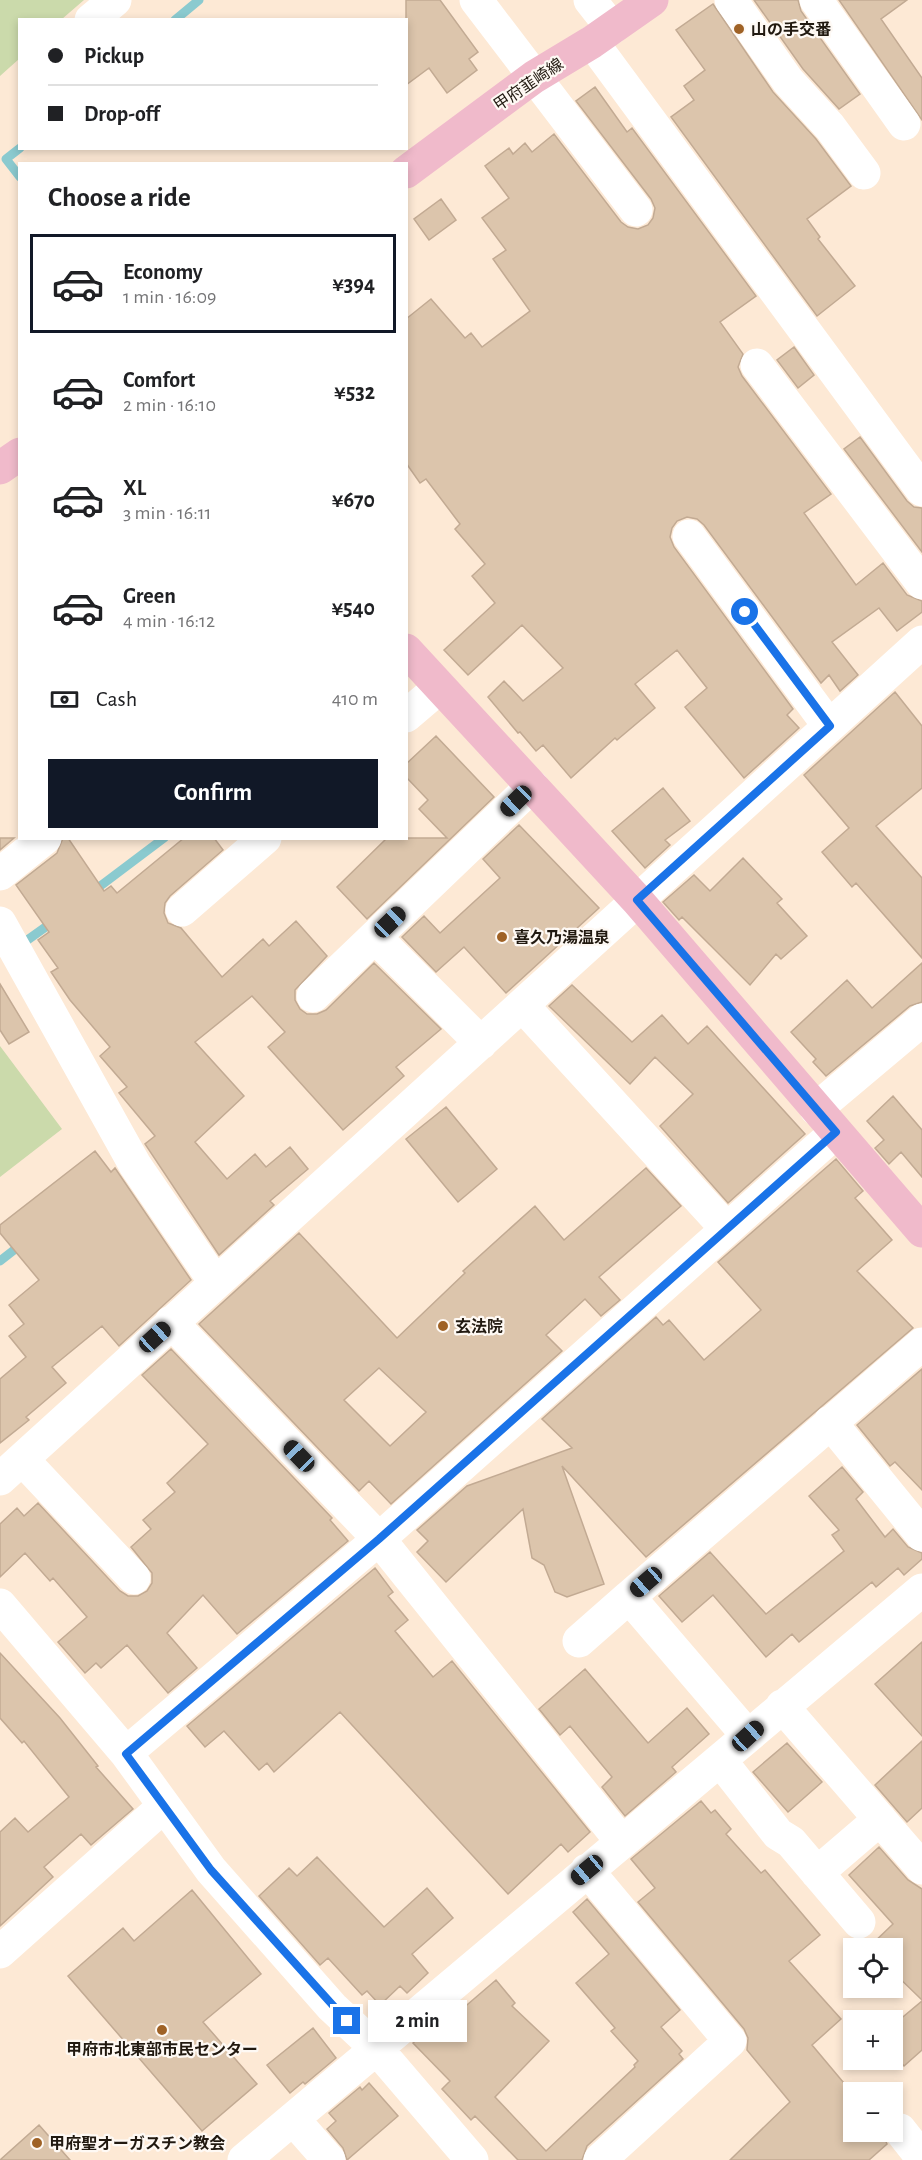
<!DOCTYPE html>
<html lang="en">
<head>
<meta charset="utf-8">
<style>
	:root { --surface:#fff; --page:#f2f2f2; --text:#202124; --muted:#757577; --line:#e0e0e0; --accent:#111827 }
	body { margin:0; font-family:"Alegreya Sans","Noto Sans JP",sans-serif; background:var(--page); color:var(--text); height:100vh; display:flex; flex-direction:column; font-size:22px; white-space:nowrap }
	* { box-sizing:border-box; margin:0 }
	p { font-size:20px; color:var(--muted) }
	.icon { flex:none; width:33px; height:33px; fill:none; stroke:currentColor; stroke-width:2; stroke-linecap:round; stroke-linejoin:round }
	.map { position:relative; flex:1; overflow:hidden }
	.side { position:absolute; left:18px; top:162px; width:390px; height:678px; display:flex; flex-direction:column; background:var(--surface); border-radius:0px; box-shadow:0 3px 9px #0003 }
	.side>* { flex:none }
	.banner { position:absolute; left:18px; top:18px; width:390px; height:132px; border-radius:0px; box-shadow:0 3px 9px #0003; display:grid; align-content:center; height:132px; padding:0 30px; background:var(--surface) }
	.fabs { position:absolute; left:843px; top:1938px; display:grid; gap:12px }
	.fabs a { display:grid; place-items:center; width:60px; height:60px; border-radius:0px; background:var(--surface); box-shadow:0 3px 9px #0003; font-size:30px }
	.end { position:absolute; width:27px; height:27px; margin:-14px; border:8px solid #1a73e8; background:#fff; box-shadow:0 0 0 3px #fff }
	.from { border-radius:50% }
	.bubble { position:absolute; height:42px; border-radius:0px; background:var(--surface); box-shadow:0 3px 9px #0003; font-size:20px; font-weight:700; line-height:42px; text-align:center }
	.car { position:absolute; width:18px; height:36px; margin:-18px -9px; border-radius:8px; box-shadow:0 0 4px 2px #0007; background:linear-gradient(#222 24%,#8ab4d8 0 40%,#222 0 76%,#8ab4d8 0 86%,#222 0) }
	.banner b { display:flex; align-items:center; gap:21px; height:57px; font-size:22px }
	.banner b+b { border-top:2px solid var(--line) }
	.banner i { width:15px; height:15px; background:var(--text) }
	ul { padding:0; list-style:none }
	li { display:flex; align-items:center; gap:18px; height:99px; margin:0 12px 9px; padding:0 18px; border:3px solid transparent; border-radius:0px }
	li div { flex:1 }
	li b { display:block; font-size:22px }
	li em { font-style:normal; font-weight:700 }
	li.active { border-color:var(--accent) }
	li>.icon { width:54px; height:54px; stroke-width:1.5 }
	h2 { padding:0 30px; font-size:27px; line-height:72px }
	.pay { display:flex; align-items:center; gap:15px; height:66px; padding:0 30px; font-size:22px }
	.pay p { margin-inline-start:auto }
	.action { display:flex; gap:12px; margin-top:auto; padding:12px 30px }
	.action a { flex:1; height:69px; border-radius:0px; background:var(--accent); color:#fff; font-size:24px; font-weight:700; line-height:69px; text-align:center }
	.map>svg:first-child { display:block }
	.green { fill:#cbdaab }
	.lines { fill:none; stroke-linecap:round; stroke-linejoin:round }
	.stream { stroke:#8bcacf; stroke-width:9 }
	.building { fill:#dcc5ac; stroke:#c2aa93; stroke-width:1.5; fill-rule:evenodd }
	.minor { stroke:#fff; stroke-width:33 }
	.major { stroke:#f0bacb; stroke-width:33 }
	.route { stroke:#1a73e8; stroke-width:8 }
	.poi-dot { fill:#9f6226; stroke:#fef9f4; stroke-width:2 }
	.labels { text-anchor:middle; stroke-width:4.5; stroke-linejoin:round; paint-order:stroke }
	.poi-label { font-size:16px; font-weight:bold; fill:#211910; stroke:#fef9f4; text-anchor:start }
	.street-label { font-size:16px; fill:#211910; stroke:#fef9f4 }
</style>
</head>
<body>
<div class="map">
<svg width="922" height="2160" viewBox="0 0 922 2160">
	<rect width="100%" height="100%" fill="#fde9d5"/>
	<path class="green" d="M0,0H84L62,19L20,20L19,59L0,76Z
		M0,1046L62,1129L0,1177Z"/>
	<g class="lines">
		<path class="stream" d="M175,20L199,0
			M20,148L6,159L20,177
			M91,893L164,838
			M19,946L54,921
			M0,1261L23,1243"/>
	</g>
	<path class="building" d="M406,0H440L478,52L469,59L477,70L447,93L429,68L406,85Z
		M754,0H798L801,11L860,94L839,109L803,69Z
		M839,0H907L881,19L922,78V120Z
		M713,4L773,92L816,139L851,186L807,219L820,237L818,239L855,286L817,316L671,117L694,100L684,86L705,70L676,30Z
		M595,87L627,132L632,128L756,296L720,322L743,354L738,367L742,376L831,494L804,513L856,585L883,563L907,595L922,601V612L897,631L879,608L832,642L858,675L840,691L829,675L821,683L704,525L697,519L687,517L677,521L672,528L670,537L674,547L793,709L787,715L799,728L744,778L685,707L707,688L677,650L635,684L655,708L617,740L615,738L571,778L543,745L536,751L520,732L518,733L488,697L504,681L523,701L563,668L522,625L468,675L444,650L495,603L472,576L485,564L455,529L460,524L426,479L420,483L406,463V319L431,299L465,338L471,333L482,347L530,311L493,259L506,250L482,218L509,198L485,166L509,148L513,154L525,143L532,152L554,134L621,222L628,227L638,229L648,225L653,218L655,208L651,199L576,101Z
		M441,199L456,220L429,240L414,219Z
		M794,347L814,375L798,388L777,360Z
		M860,437L907,501L914,507L922,508V552L844,449Z
		M895,692L922,726V788L876,826L922,878V958L856,883L852,887L822,852L849,828L804,775Z
		M436,736L494,797L367,919L337,887L387,838H447L419,809L428,800L406,777V764Z
		M663,788L690,821L665,840L670,845L645,868L612,831Z
		M519,825L599,908L506,993L464,947L436,972L402,937L424,916L440,933L500,878L483,859Z
		M0,838H14L0,850Z
		M63,838H68L104,891L111,886L117,893L184,838H214L223,850L170,896L165,903L164,913L168,923L181,928L222,977L263,939L269,946L296,921L327,956L295,990V1000L300,1009L307,1014H317L326,1010L374,963L441,1029L396,1067L404,1076L343,1130L268,1047L285,1032L252,996L195,1042L244,1096L195,1142L227,1179L255,1154L266,1167L290,1147L308,1169L270,1201L274,1205L219,1255L145,1144L155,1136L119,1093L127,1087L100,1056L110,1047L70,1000L51,972L58,968L38,940L49,932L16,885L57,853Z
		M743,858L782,899L777,903L807,936L781,959L776,954L750,985L682,917L679,920L663,902L694,875L710,891Z
		M922,963V1002L910,1006L826,1076L813,1062L816,1059L791,1032L847,980L872,1008Z
		M0,984L29,1032L9,1044L0,1030Z
		M572,985L632,1042L662,1015L688,1044L707,1026L805,1134L728,1203L660,1126L693,1094L655,1057L630,1084L549,1006Z
		M893,1096L922,1130V1177L901,1152L889,1164L875,1148L884,1140L867,1121Z
		M446,1107L497,1169L458,1202L406,1139Z
		M95,1151L111,1172L115,1168L191,1280L119,1346L102,1326L52,1367L66,1383L26,1417L29,1420L0,1443V1379L26,1357L9,1336L24,1324L9,1305L39,1280L0,1233V1225Z
		M836,1159L863,1191L855,1198L892,1240L857,1271L913,1328L646,1557L562,1466L604,1584L567,1597L555,1592L544,1565L532,1558L523,1509L446,1582L417,1552L428,1541L417,1530L467,1486L572,1448L542,1419L656,1317L663,1325L669,1320L704,1360L761,1310L718,1262Z
		M646,1168L681,1206L599,1277L620,1300L601,1316L585,1299L546,1335L562,1351L391,1504L369,1481L359,1491L199,1324L299,1233L397,1338L465,1273L463,1271L535,1206L564,1240ZM379,1368L426,1412L390,1446L344,1400Z
		M171,1349L332,1518L330,1520L348,1541L237,1634L203,1595L167,1633L197,1668L168,1693L127,1645L101,1668L96,1663L85,1673L58,1642L87,1617L53,1578L50,1581L25,1553L0,1577V1524L17,1508L24,1516L38,1503L120,1591L128,1596H138L147,1591L152,1583V1573L131,1547L151,1529L143,1520L175,1492L167,1483L208,1444L142,1375Z
		M922,1369V1490L895,1462L890,1466L857,1425Z
		M842,1467L863,1492L856,1499L885,1537L893,1529L908,1547L922,1553V1559L904,1575L898,1568L876,1587L872,1582L799,1642L792,1634L766,1657L713,1595L682,1622L659,1596L710,1552L766,1614L844,1551L832,1535L839,1530L809,1496Z
		M375,1568L393,1592L388,1596L408,1620L395,1631L433,1677L452,1661L590,1832L568,1852L561,1844L508,1894L340,1712L274,1772L267,1763L259,1770L224,1731L205,1747L187,1726Z
		M922,1642V1736L875,1684Z
		M0,1653L60,1718L98,1766L96,1767L133,1809L91,1845L81,1834L44,1867L53,1877L0,1926V1832L15,1818L28,1832L69,1797L24,1741L22,1743L0,1718Z
		M585,1669L648,1743L687,1708L709,1734L672,1767L676,1772L625,1816L602,1787L612,1777L570,1726L560,1735L539,1709Z
		M922,1741V1808L907,1822L875,1785Z
		M787,1743L822,1782L788,1812L753,1772Z
		M701,1801L711,1813L715,1810L731,1829L726,1834L761,1873L765,1870L820,1935L789,1961L841,2019L812,2045L854,2095V2132H882L887,2144L869,2160H730L790,2102L747,2050L748,2038L744,2029L638,1902L655,1888L631,1859Z
		M879,1847L908,1880L922,1889V2000L892,1971V1948H868L893,1924L849,1875Z
		M317,1857L384,1927L427,1888L453,1918L412,1954L428,1973L407,1993L400,1986L380,2005L367,1991L362,1995L328,1958L320,1965L259,1896L289,1868L297,1876Z
		M192,1890L261,1974L203,2022L257,2084L202,2131L68,1976L123,1928L134,1941Z
		M587,1899L680,2010L661,2027L682,2051L679,2054L683,2059L587,2146L582,2160H518L475,2116L471,2120L442,2089L450,2081L413,2043L435,2024L440,2028L496,1980L515,2003L512,2006L549,2041L495,2097L546,2151L635,2067L634,2065L638,2061L611,2031L615,2028L576,1983L609,1954L573,1912Z
		M922,2001V2050L904,2066L892,2052V2026Z
		M313,2028L336,2058L305,2084L303,2082L290,2093L267,2065Z
		M369,2083L398,2116L347,2160L343,2148L327,2129L336,2121L329,2113L360,2087L362,2090Z
		M39,2125L70,2160H0Z"/>
	<g class="lines">
		<path class="minor" d="M476,0L636,210
			M590,0L612,28
			M731,0L788,81L830,127L864,173
			M816,0L904,124
			M91,20L115,0
			M592,42L922,490
			M757,365L922,583
			M689,536L829,726
			M406,716L440,687
			M0,874L45,838
			M182,910L265,838
			M0,923L135,1165L215,1282
			M375,937L481,1043
			M313,996L532,786
			M522,1005L727,1229
			M816,1109L922,1020
			M171,1322L379,1539L621,1841
			M830,1422L922,1535
			M22,1459L134,1578
			M0,1479L922,642
			M0,1605L126,1753L211,1870L332,2007L377,2049L472,2160
			M579,1641L629,1597
			M782,1706L922,1868
			M748,1736L629,1597L922,1344
			M126,1753L379,1539L836,1132
			M720,1760L778,1834L791,1842L859,1922
			M587,1870L730,2041L600,2160
			M817,1873L880,1819
			M0,1952L164,1806
			M293,2119L329,2160
			M900,2130L922,2158
			M244,2160L922,1590"/>
		<path class="major" d="M406,172L534,77L592,42L652,0
			M0,468L20,454
			M406,650L637,900L922,1231"/>
	</g>
	<g class="lines">
		<path class="route" d="M347,2021L211,1870L126,1754L379,1539L836,1132L637,900L830,726L745,612"/>
	</g>
	<g class="poi-dot">
		<circle cx="739" cy="29" r="6"/>
		<circle cx="502" cy="937" r="6"/>
		<circle cx="443" cy="1326" r="6"/>
		<circle cx="162" cy="2030" r="6"/>
		<circle cx="37" cy="2143" r="6"/>
	</g>
	<g class="labels">
		<g class="poi-label">
			<text x="751" y="35">山の手交番</text>
			<text x="514" y="943">喜久乃湯温泉</text>
			<text x="455" y="1332">玄法院</text>
			<text x="162" y="2055" text-anchor="middle">甲府市北東部市民センター</text>
			<text x="49" y="2149">甲府聖オーガスチン教会</text>
		</g>
		<g class="street-label">
			<text transform="translate(528 84) rotate(-34)" y="6">甲府韮崎線</text>
		</g>
	</g>
</svg>
<div class="fabs">
<a><svg class="icon" aria-label="locate" viewBox="0 0 24 24"><circle cx="12" cy="12" r="6"/><path d="M12 2v4M12 18v4M2 12h4M18 12h4"/></svg></a>
<a>+</a>
<a>−</a>
</div>
<i class="end from" style="left:745px;top:612px"></i>
<i class="end" style="left:347px;top:2021px"></i>
<div class="bubble" style="left:368px;top:2000px;width:99px">2 min</div>
<i class="car" style="left:516px;top:801px;rotate:226deg"></i>
<i class="car" style="left:390px;top:922px;rotate:46deg"></i>
<i class="car" style="left:155px;top:1337px;rotate:48deg"></i>
<i class="car" style="left:299px;top:1456px;rotate:316deg"></i>
<i class="car" style="left:646px;top:1582px;rotate:229deg"></i>
<i class="car" style="left:748px;top:1736px;rotate:48deg"></i>
<i class="car" style="left:587px;top:1870px;rotate:230deg"></i>
<div class="banner">
<b><i class="from"></i>Pickup</b>
<b><i></i>Drop-off</b>
</div>
<section class="side">
<h2>Choose a ride</h2>
<ul>
<li class="active"><svg class="icon" aria-label="car" viewBox="0 0 24 24"><path d="M5 17H2v-5l4-1 3-4h7l3 4 3 1v5h-3M9 17h6M6 11h13"/><circle cx="7" cy="17" r="2"/><circle cx="17" cy="17" r="2"/></svg><div><b>Economy</b><p>1 min · 16:09</p></div><em>¥394</em></li>
<li><svg class="icon" aria-label="car" viewBox="0 0 24 24"><path d="M5 17H2v-5l4-1 3-4h7l3 4 3 1v5h-3M9 17h6M6 11h13"/><circle cx="7" cy="17" r="2"/><circle cx="17" cy="17" r="2"/></svg><div><b>Comfort</b><p>2 min · 16:10</p></div><em>¥532</em></li>
<li><svg class="icon" aria-label="car" viewBox="0 0 24 24"><path d="M5 17H2v-5l4-1 3-4h7l3 4 3 1v5h-3M9 17h6M6 11h13"/><circle cx="7" cy="17" r="2"/><circle cx="17" cy="17" r="2"/></svg><div><b>XL</b><p>3 min · 16:11</p></div><em>¥670</em></li>
<li><svg class="icon" aria-label="car" viewBox="0 0 24 24"><path d="M5 17H2v-5l4-1 3-4h7l3 4 3 1v5h-3M9 17h6M6 11h13"/><circle cx="7" cy="17" r="2"/><circle cx="17" cy="17" r="2"/></svg><div><b>Green</b><p>4 min · 16:12</p></div><em>¥540</em></li>
</ul>
<div class="pay"><svg class="icon" aria-label="cash" viewBox="0 0 24 24"><path d="M3 7h18v10H3z"/><circle cx="12" cy="12" r="2"/></svg>Cash<p>410 m</p></div>
<div class="action"><a>Confirm</a></div>
</section>
</div>
</body>
</html>
